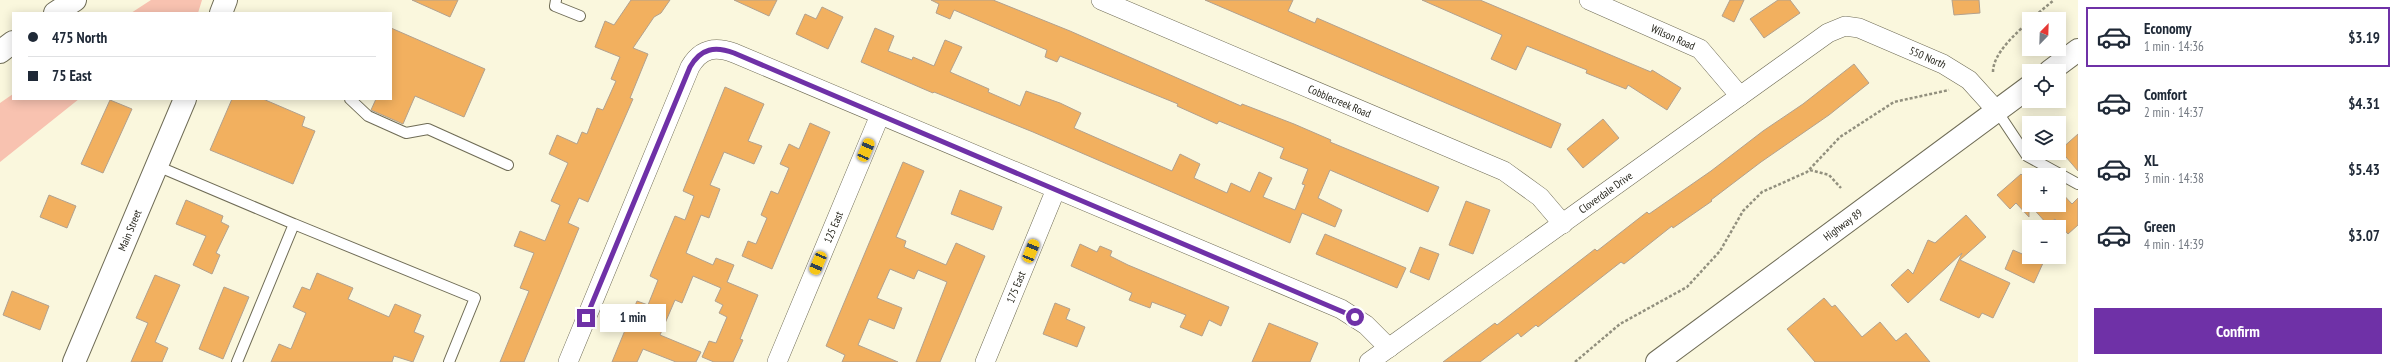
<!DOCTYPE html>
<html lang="en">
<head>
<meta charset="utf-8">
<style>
	:root { --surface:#fff; --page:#f2f2f3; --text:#1f2937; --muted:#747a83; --line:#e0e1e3; --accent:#6f31a7 }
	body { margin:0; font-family:"PT Sans Narrow",sans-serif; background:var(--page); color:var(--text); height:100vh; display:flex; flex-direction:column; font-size:15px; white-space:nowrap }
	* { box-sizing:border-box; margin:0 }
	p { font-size:13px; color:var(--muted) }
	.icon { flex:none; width:22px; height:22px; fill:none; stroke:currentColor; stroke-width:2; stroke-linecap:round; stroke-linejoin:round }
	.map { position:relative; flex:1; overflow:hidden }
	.drawer { display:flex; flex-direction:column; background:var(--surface); width:320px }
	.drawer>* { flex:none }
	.guide { position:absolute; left:12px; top:12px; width:380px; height:88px; border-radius:0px; box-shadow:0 2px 10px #0003; display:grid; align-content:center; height:88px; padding:0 16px; background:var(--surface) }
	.needle { width:26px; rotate:23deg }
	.buttons { position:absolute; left:2022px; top:12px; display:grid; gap:8px }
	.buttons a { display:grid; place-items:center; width:44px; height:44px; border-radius:0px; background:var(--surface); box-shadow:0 2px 10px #0003; font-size:20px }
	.end { position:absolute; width:18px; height:18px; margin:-9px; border:5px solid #6f31a7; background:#fff; box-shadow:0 0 0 2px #fff }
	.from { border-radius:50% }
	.bubble { position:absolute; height:28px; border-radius:0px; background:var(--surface); box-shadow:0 2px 10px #0003; font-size:13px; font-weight:700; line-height:28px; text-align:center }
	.car { position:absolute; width:12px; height:24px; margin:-12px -6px; border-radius:5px; box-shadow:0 0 3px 1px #0007; background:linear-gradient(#f5c518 24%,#345 0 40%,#f5c518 0 76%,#345 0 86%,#f5c518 0) }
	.guide b { display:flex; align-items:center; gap:14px; height:38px; font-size:15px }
	.guide b+b { border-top:1px solid var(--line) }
	.guide i { width:10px; height:10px; background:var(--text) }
	ul { padding:7px 0 0; list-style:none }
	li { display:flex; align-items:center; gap:12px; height:60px; margin:0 8px 6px; padding:0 8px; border:2px solid transparent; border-radius:0px }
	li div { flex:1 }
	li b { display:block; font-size:15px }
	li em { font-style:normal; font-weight:700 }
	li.current { border-color:var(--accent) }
	li>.icon { width:36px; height:36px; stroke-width:1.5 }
	.button { display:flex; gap:8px; margin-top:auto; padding:8px 16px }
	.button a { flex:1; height:46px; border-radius:0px; background:var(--accent); color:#fff; font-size:16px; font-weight:700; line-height:46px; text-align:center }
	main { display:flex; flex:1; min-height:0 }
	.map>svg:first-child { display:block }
	.green { fill:#f8c2b0 }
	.building { fill:#f2b05f; stroke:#b2a18e }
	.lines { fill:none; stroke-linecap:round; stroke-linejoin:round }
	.lane-casing { stroke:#6f6c56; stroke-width:12 }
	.street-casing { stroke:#6f6c56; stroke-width:20 }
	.secondary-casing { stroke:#6f6c56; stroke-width:24 }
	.primary-casing { stroke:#6f6c56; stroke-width:24 }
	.highway-casing { stroke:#6f6c56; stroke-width:24 }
	.path { stroke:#92907e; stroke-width:2.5; stroke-dasharray:3 2; stroke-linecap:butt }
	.lane { stroke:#fff; stroke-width:10 }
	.street { stroke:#fff; stroke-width:19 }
	.secondary { stroke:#fff; stroke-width:22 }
	.primary { stroke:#fff; stroke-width:22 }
	.highway { stroke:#fff; stroke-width:22 }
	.route { stroke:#6f31a7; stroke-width:5 }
	.labels { text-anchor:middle; stroke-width:3.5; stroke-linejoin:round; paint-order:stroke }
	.street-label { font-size:11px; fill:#1f1e15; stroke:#fff }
</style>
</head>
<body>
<main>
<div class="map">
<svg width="2078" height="362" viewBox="0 0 2078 362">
	<rect width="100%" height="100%" fill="#faf7dd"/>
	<path class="green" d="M151,0H202L198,13H131Z
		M13,94V99H79L0,162V103Z"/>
	<path class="building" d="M412,0H458L450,17Z
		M631,0H670L661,13L654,17L633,48L648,54L630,98L633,99L588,202L579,198L568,223L579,228L524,362H500L529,291L520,288L534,253L514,246L520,231L545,241L560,205L551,201L568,163L549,154L557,135L577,144L582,132L587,134L597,108L603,110L616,81L611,79L620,57L595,47L605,21L614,25Z
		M734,0H777L769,16Z
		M931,0H993L1070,31L1241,106L1242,104L1294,124L1331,140L1330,142L1439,187L1428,212L1330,170L1318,198L1342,210L1335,227L1302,213L1290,243L1033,132L934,92L933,93L861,62L875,28L894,36L888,51L912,60L913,57L934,66L945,40L962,47L950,72L989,89L988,92L1020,106L1026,91L1060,103L1081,113L1074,128L1172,171L1180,154L1200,164L1194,178L1227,193L1231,183L1250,192L1259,172L1272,178L1263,197L1295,210L1305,185L1302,184L1308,169L1280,158L1284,148L1219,121L1217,124L1177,106L1178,104L1060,56L1057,62L1045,57L1047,50L954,10L950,19L936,13L939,4Z
		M1205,0H1293L1288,11L1315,23L1317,18L1561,124L1551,148Z
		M1422,0H1480L1651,72L1652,70L1681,88L1667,110L1628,85L1626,89L1586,73L1587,70L1527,46L1516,70L1491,59L1502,35Z
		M1730,0H1744L1734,22L1722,16Z
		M1778,0H1790L1800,13L1764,38L1750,19Z
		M1952,0H1979L1980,13L1954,15Z
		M822,7L843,17L828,49L796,34L805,14L816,19Z
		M391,28L485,69L464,117L415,96L403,124L371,110L376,99H391Z
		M1854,64L1869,83L1829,115L1761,162L1711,200L1712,201L1673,228L1672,226L1624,264L1621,262L1538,327L1536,325L1521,337L1518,333L1480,362H1443L1495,323L1497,325L1595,249L1597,251L1647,212L1649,214L1711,171L1763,131L1803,104Z
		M725,87L764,104L748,141L762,146L754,164L724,152L710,185L720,189L709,218L701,215L686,253L713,265L716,258L734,265L727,282L758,295L740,339L743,340L733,362H714L702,357L709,341L716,343L727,317L719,313L723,305L715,301L721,288L693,276L682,303L675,300L660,335L701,352L696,362H676L643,349L637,362H612L637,301L648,305L658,280L650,276L675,216L685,220L694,196L683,191Z
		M232,99H263L305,117L302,126L315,131L293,184L210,150Z
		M110,100L132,109L103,173L81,164Z
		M1603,119L1619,138L1583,168L1567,149Z
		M810,123L830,132L772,269L742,256L748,241L756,244L767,218L761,215L771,191L778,194L789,168L780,164L789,144L799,149Z
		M2078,134V171L2060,150Z
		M903,162L924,171L896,237L906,241L904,247L946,265L956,243L985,256L940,362H916L947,282L918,270L914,279L890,269L877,298L902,308L894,329L869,319L858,345L898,362H842L845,355L826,346Z
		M2021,174L2029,182V217L2016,203L2010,209L1997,195Z
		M960,190L1002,207L993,230L951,214Z
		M2059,190L2072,204L2078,198V225L2068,234L2055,219L2048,225L2030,205H2059Z
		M49,195L76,206L67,228L40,217Z
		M186,200L223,216L221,222L229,226L216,253L220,255L212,274L193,265L206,236L176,224Z
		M1466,201L1490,210L1473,254L1449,245Z
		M1966,215L1986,237L1960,260L2010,283L1993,318L1982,313L1979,318L1940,300L1962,253L1908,303L1891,285L1908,269L1913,274L1928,240L1935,243Z
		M1325,234L1406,268L1397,288L1316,254Z
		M1080,244L1097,252L1100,246L1112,251L1110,256L1128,265L1229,307L1221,326L1209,320L1202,336L1180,327L1186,315L1152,302L1150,308L1129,300L1132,293L1071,266Z
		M1420,247L1439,254L1429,280L1410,272Z
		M2013,250L2043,263L2034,283L2005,269Z
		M317,273L353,288L348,299L389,317L395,304L421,315L414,332L424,336L413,362L394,356L392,362H271L279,344L291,349L306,313L293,307L302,287L310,290Z
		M155,275L180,285L155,342L168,348L162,362H131L148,323L136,318Z
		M224,287L249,297L223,359L199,349Z
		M12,291L49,306L40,330L3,315Z
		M1824,298L1832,307L1835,305L1862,337L1880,322L1896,341L1906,333L1930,362H1815L1787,329Z
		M1055,303L1070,309L1066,319L1085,327L1077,347L1043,334Z
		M1269,323L1318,343L1310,362H1252Z"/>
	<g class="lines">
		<g class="lane-casing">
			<path id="lane" d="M556,0L555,6L580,16
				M350,99L368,116L406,133L428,129L508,165
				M1997,111L2027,156L2078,184
				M157,166L294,224
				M237,362L294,224L475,298L449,362"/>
		</g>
		<g class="street-casing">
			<g id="street">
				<path id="s1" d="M1101,0L1504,171L1540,197L1563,224"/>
				<path id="s2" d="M1589,0L1700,49L1740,96"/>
				<path d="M568,362L690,67C701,48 715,46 734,53L1341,309L1366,325L1389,348"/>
				<path id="s3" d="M777,362L880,115"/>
				<path id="s4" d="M985,362L1056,189"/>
				<path id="s5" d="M1369,362L1828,33L1845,26L1859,28L1943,64L1969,80L1997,111"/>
			</g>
		</g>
		<g class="secondary-casing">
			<g id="secondary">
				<path d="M221,13L226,0"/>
				<path id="s6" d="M74,362L185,99"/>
			</g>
		</g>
		<g class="primary-casing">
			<g id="primary">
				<path d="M2050,71L2078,50"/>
				<path id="s7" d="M1657,362L2029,87"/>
			</g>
		</g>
		<g class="highway-casing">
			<path id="highway" d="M55,13L75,0
				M0,52L13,42"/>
		</g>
		<path class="path" d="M2031,19L2054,0
			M1993,72C1993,53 2016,34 2029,21
			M1810,170L1829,175L1841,188
			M1575,362L1620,324L1687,287L1720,251L1743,211L1762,192L1807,172L1840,137L1894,102L1949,90"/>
		<use href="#lane" class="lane"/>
		<use href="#street" class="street"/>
		<use href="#secondary" class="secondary"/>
		<use href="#primary" class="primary"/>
		<use href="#highway" class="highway"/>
	</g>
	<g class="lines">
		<path class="route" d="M586,318L690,67C701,48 715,46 734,53L1355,317"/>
	</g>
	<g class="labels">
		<g class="street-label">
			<text dy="4" stroke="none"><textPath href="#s2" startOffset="92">Wilson Road</textPath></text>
			<text dy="4" stroke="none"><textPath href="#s5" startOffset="672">550 North</textPath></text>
			<text dy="4" stroke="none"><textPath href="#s1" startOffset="259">Cobblecreek Road</textPath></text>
			<text dy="4" stroke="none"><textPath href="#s5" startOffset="291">Cloverdale Drive</textPath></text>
			<text dy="4" stroke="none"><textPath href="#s7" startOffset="231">Highway 89</textPath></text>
			<text dy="4" stroke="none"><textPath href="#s3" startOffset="146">125 East</textPath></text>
			<text dy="4" stroke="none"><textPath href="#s6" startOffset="143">Main Street</textPath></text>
			<text dy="4" stroke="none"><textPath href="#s4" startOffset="81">175 East</textPath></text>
		</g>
	</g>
</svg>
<div class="buttons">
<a><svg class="needle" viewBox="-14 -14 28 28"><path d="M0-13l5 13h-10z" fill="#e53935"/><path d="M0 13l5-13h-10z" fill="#747a83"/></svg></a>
<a><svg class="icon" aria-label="locate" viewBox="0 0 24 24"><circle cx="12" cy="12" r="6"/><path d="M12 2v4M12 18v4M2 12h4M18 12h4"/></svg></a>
<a><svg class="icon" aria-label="layers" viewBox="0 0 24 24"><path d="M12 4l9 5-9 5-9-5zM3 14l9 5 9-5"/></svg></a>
<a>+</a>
<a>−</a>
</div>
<i class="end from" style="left:1355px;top:317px"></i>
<i class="end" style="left:586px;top:318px"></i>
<div class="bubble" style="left:600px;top:304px;width:66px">1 min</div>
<i class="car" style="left:866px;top:150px;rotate:23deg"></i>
<i class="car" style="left:1031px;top:251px;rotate:22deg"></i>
<i class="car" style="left:818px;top:263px;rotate:203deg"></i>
<div class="guide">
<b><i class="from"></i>475 North</b>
<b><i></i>75 East</b>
</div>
</div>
<section class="drawer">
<ul>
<li class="current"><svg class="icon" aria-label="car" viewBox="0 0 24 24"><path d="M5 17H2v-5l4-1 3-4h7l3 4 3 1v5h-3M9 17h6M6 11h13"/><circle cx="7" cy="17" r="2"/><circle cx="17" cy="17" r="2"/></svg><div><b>Economy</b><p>1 min · 14:36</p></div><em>$3.19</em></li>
<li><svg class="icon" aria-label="car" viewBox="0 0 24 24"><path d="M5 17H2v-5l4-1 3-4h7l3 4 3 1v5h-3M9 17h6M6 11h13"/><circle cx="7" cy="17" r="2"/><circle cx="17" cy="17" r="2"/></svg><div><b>Comfort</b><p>2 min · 14:37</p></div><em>$4.31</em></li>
<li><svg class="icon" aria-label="car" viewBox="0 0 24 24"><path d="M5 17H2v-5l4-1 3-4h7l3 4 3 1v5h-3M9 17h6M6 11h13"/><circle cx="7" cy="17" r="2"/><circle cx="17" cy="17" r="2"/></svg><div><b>XL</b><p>3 min · 14:38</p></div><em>$5.43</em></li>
<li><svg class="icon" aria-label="car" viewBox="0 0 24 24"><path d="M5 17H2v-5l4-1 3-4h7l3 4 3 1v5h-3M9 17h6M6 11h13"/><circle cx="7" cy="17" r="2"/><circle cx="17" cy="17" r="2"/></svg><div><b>Green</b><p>4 min · 14:39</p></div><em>$3.07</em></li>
</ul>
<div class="button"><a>Confirm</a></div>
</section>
</main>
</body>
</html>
